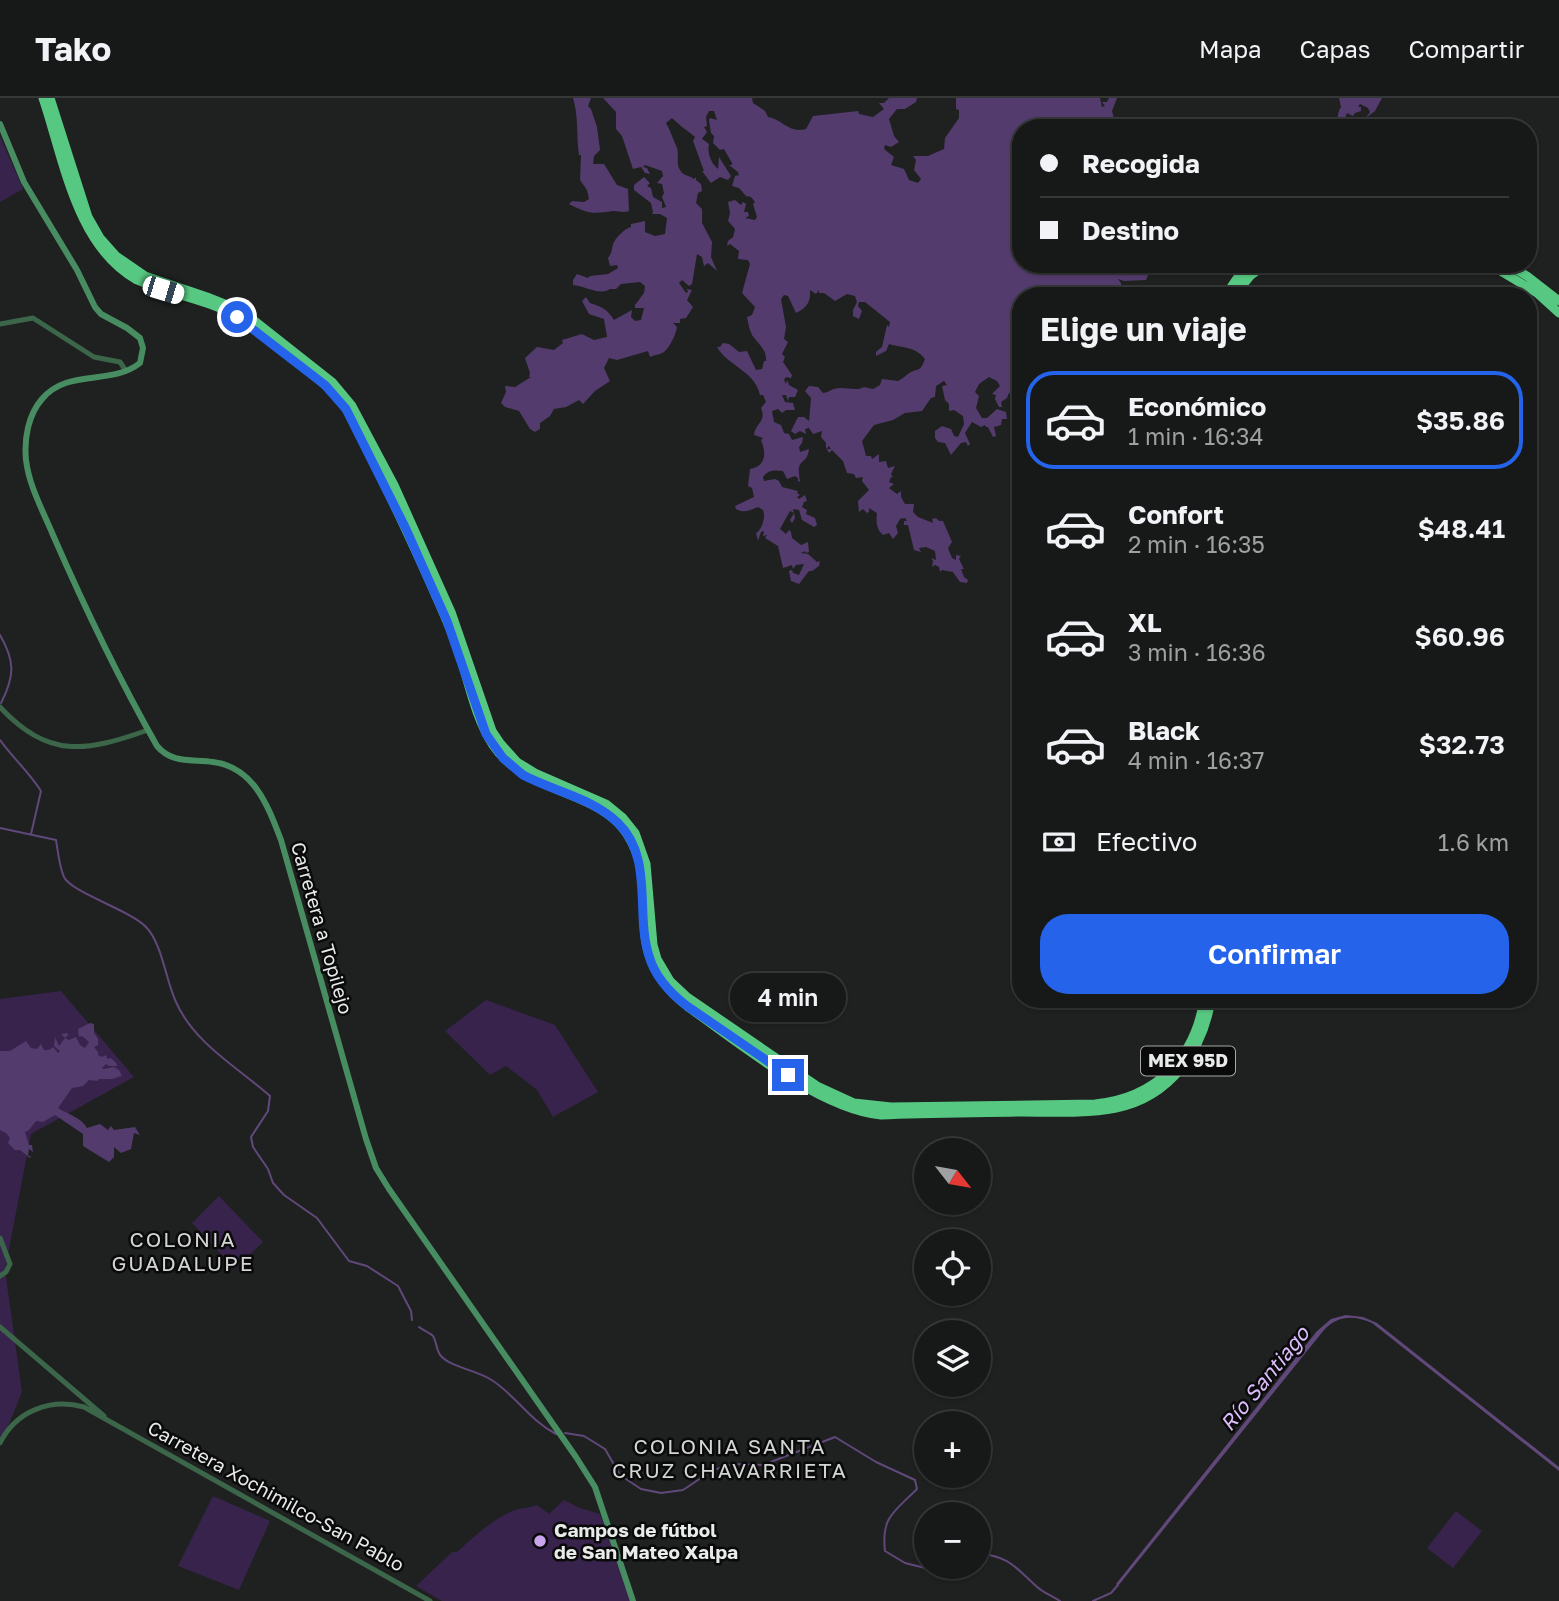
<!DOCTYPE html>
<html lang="es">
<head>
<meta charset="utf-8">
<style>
	:root { --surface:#161917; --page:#1f2220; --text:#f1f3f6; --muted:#9ea0a1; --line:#353836; --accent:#2563eb }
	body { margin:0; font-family:"Golos Text",sans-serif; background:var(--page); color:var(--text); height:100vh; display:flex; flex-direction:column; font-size:26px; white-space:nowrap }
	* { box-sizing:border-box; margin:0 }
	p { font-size:23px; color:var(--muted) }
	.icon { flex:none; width:38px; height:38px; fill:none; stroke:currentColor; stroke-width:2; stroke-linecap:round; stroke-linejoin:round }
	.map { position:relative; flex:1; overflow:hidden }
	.panel { position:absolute; left:1012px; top:189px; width:525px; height:721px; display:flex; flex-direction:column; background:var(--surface); border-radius:28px; box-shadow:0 2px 5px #0004,0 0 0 2px var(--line) }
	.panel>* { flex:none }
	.banner { position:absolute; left:1012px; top:21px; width:525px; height:154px; border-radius:28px; box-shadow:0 2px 5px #0004,0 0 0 2px var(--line); display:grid; align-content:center; height:154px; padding:0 28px; background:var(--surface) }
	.needle { width:46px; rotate:121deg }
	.fabs { position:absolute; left:914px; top:1040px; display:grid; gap:14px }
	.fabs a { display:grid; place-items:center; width:77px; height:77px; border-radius:50%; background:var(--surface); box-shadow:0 2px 5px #0004,0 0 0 2px var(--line); font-size:35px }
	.end { position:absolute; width:32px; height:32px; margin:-16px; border:9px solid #2563eb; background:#fff; box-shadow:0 0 0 4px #fff }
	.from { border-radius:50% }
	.bubble { position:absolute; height:49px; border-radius:24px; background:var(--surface); box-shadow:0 2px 5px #0004,0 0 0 2px var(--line); font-size:23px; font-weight:600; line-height:49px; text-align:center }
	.car { position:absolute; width:21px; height:42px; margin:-21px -10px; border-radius:9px; box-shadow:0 0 5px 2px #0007; background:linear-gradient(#fff 24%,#345 0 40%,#fff 0 76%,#345 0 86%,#fff 0) }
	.banner b { display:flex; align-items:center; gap:24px; height:66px; font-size:26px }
	.banner b+b { border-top:2px solid var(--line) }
	.banner i { width:18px; height:18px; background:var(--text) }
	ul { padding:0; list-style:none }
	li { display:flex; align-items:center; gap:21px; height:98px; margin:0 14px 10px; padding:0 14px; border:4px solid transparent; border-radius:28px }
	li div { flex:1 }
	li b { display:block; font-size:26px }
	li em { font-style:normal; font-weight:600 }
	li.selected { border-color:var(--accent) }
	li>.icon { width:63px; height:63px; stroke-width:1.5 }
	h2 { padding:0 28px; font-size:32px; line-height:84px }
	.pay { display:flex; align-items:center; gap:18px; height:77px; padding:0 28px; font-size:26px }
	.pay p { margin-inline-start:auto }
	.button { display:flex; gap:14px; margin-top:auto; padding:14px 28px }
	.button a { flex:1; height:80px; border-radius:28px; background:var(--accent); color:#fff; font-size:28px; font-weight:600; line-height:80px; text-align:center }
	header { display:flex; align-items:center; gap:42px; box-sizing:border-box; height:98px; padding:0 35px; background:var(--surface); border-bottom:2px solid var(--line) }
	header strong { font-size:33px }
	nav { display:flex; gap:38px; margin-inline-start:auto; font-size:24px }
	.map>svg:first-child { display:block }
	.green { fill:#38234c }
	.forest { fill:#543b6d }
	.water { fill:#61487b }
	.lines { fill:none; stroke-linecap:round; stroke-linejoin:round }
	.stream { stroke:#61487b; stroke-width:2 }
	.tertiary { stroke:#3c664a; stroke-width:5 }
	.secondary { stroke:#488d61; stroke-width:6 }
	.motorway { stroke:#57c882; stroke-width:9 }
	.route { stroke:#2563eb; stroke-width:9 }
	.poi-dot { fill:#c9a5ee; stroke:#090a09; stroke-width:2.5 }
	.labels { text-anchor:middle; stroke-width:5; stroke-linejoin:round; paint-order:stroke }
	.shield { fill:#090a09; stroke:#a6a8a6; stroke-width:2 }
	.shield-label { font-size:18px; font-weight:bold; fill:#e9ebea }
	.street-label { font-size:19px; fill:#e9ebea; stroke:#090a09 }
	.poi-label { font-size:19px; font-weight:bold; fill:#e9ebea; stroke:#090a09; text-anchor:start }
	.neighbourhood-label { font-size:21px; letter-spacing:2px; fill:#d2d5d3; stroke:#090a09 }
	.water-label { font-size:21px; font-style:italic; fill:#dbbdfc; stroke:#090a09 }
</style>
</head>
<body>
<header>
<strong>Tako</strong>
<nav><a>Mapa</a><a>Capas</a><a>Compartir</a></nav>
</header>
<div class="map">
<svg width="1559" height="1503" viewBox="0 0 1559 1503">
	<rect width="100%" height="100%" fill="#1e211f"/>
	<path class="green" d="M0,38L23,91L0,104Z
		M61,893L134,979L31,1036L5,1172L22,1294L0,1348V901Z
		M486,902L555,927L598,994L553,1019L537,992L506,968L490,977L445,933Z
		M219,1098L263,1144L235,1171L192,1125Z
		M213,1398L270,1423L239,1492L178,1468Z
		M564,1402L580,1410L600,1416L633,1503H442L416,1488L452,1454H457C474,1439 493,1420 515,1412C522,1410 529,1410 537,1407L549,1416Z
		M1456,1413L1482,1433L1453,1470L1427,1450Z"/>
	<path class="forest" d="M573,0H591L588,8L591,11L597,29L600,52L594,58L593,66H604L617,87L628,91L629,113C622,115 619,113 613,113C593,116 588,116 569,106L572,103L584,104L589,101L587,92L580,82L581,57H579C576,37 579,20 573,0Z
		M603,0H752L753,5L765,13L768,19C782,21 789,36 806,31L813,18L858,13L859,16L873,19L884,11L879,5H884L889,0H917L916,4L905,11H897L889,21L894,38L899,44L891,49L885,47L884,51L894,59L891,67L904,71L909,82L918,85L921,81L914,72L916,62L913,58H928L944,51L945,40L959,20V12L956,11V0H1100L1102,9L1105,8L1102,4H1107L1109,0H1117L1112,13L1116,28L1120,30H1020V166H1174L1171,173L1163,176L1162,173H1150L1146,182L1124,183L1118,181L1121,185L1122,195L1131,198H1020V296L1015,299V296L1009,295L1007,300L1001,304L1002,309H999L995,301L996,297L992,296L1000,288L997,283L989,279L979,286L975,294L979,298L976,310L982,320H987L997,311L1006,314L1007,321H1002L1001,327L994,329L996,338L993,339L988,329H986L985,327L981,329L972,324L965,335L970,346L968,348L966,344L961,345L951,357L945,345L938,344L935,340V333L942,328L951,331L954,338L958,339L964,326L963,318L954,312L949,313V306L945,302L942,288L947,287L944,283L936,288L935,299L931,300L922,313L905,315L893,322L874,327L862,343L866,358H871L872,361L879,356V364L886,363L888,370L895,368L891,376L893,380L891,379L889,384L894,386L889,390L897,396L901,393V399L905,406H914L913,414L918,419L933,425L932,421L936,420L939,423H943L952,444L948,450L952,460L956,462V457L961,458L959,461L964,471H961L964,479L968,482L967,485L960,484L953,474L942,472L940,474L939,469L935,467L932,469L933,463L931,460L936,462L935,453L926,449L919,450L921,454L914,452L908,427H904V423H907L905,420L900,421L896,428L898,435L893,441L889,435L883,437C876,431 876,423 877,415L869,410V414L867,415L863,411L859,414L858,403L869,392L862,383L863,379L856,380L854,376L847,375L843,363L832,352L829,355L827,351H831L829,348L826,351V345L821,339L822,333L813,336L809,330L805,331L806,336L800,333L795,336L791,333L798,319H804L809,323L811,300L805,293L809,288L818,289L823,295C827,295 830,292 834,291C844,288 855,294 864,289L873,291L880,287L882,281L898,283C903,281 907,276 911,274C921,270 920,273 925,261C915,248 902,250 889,246L886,253L876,258V254L882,249L887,227L889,229L890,224L865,204H859L858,208L862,213L859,221L853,218V212L857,204L855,198L847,196L835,203L824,195H819V192L816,196L810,192C811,204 807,210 796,215L788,198L784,197L781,201L786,229L784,241L788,244L782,256L785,259L783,264L792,277L791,280L786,279L784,282L786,286L787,282L789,287L798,292L795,299H789L788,303L786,297H782L785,304L793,305L795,312H786L782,315L778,311L772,313L774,324L781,327L784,335L789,336L792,342L803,339L802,345L799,349L800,354L809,351C807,369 795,358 800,383L798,384V380L795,378L787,381L783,373C774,372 768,372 763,379L764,383L775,381L779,383L782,389L798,393L797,395L800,397L797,399L799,401L805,397L807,403L804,404L802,409L807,412L806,416L815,420L817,427L814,429L802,422L799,412L793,411L795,420L792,425L790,422L794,415L790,413L780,431L786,436L789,432L791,434L792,440L801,447L808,444L809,454L806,455L804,451L805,453L801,455L808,456L817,464L820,463L819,468L812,473H809L799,486L791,483L789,473L792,472L793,475L799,477L804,466L796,467L793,471L792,467L783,470L778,448L765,440L767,437L763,438L764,433L761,434L758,443L756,435C762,432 766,418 763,412L758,409C750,412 744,416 736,411L735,408L754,399L752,390L748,388L750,371C765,368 767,357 761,342L763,340L754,337C755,325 767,324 761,310L766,304L763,297H760C755,273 728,268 717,249H720L723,245L729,246L739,254L747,253L756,272L762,271L764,263H766C767,251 758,246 752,237C749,231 748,224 747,219L752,217L755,209L742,195L750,166L748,162L738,161L739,153L730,146L727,148L728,143L733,139L735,131L728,123L730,115L728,104L735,102L741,107L743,104L746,106L744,114H748L749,118L745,120L755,122L757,119L753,106L755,104L751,99L746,98L739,90L732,88L735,78L739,77L738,74L729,67H732V65L724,51L720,52L713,45L714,38L711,35L709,22L710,20L717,22L714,13H709L706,19L707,28L704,29L707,34L702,41L709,46C707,55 711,65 718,71L719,59L731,78L728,82L720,79L711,85L702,73H704L693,43L695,39C687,32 680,28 672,20L666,25C670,32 673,41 677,50C679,57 676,66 680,72C683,78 689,77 694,81L696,79V82L701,86L702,93L698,95L696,105L702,111V125L712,144L711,159L717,173L708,165L704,168L702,159L697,156L692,186L689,188L682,182L679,185L686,195L688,194L687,191L692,192L687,202L693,209L686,220L680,221V225H673L677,229C676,237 668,253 662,255C658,257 654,257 650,259L648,253L617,262L609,260L604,270L610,283L595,293L583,306L579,302L566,309L554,311L550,318L540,325V331L535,334L530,331L519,313L505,309L501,305L506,294L505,288L515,289L531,279H529L530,275L525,260L537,249L554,252L563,245L562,242L582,236L594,242L607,239L604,221L589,216L582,203L586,199L590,205C602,209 607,211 614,222L632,212L631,219L635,223L641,222L644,210H635V207L644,195L645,188L640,184L621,186L616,191H610C599,198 585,188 573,187V182L577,176L588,180L590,178L608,176L618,170L617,167L610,168L608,160C613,154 611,150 614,144C617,138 626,130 631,129V126L645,123V134L655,138L665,136L667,120L660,116H652L653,114L651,105L634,92V87L644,79L650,85L647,88L651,90L653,99L662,104V110L666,109L662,99L664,95L662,86L657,85L663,78L662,73L645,67L643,69L647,70L650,76L645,75L641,69L633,71L622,38L616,31V14Z
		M1339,0H1382L1375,13L1366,20L1370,14L1368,10L1360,6L1358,9H1361V13L1355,15L1353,18L1347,15L1341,30C1336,25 1337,15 1341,9Z
		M90,925L94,926V935L98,941V947L94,949L98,954V957L102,959L106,957L107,961L111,960L117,966V968H109L106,966L102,970L104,971L114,969L119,972L122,978L112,981H99L97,983L89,982L83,988L72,990L58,1010C67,1016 81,1019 87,1030L100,1026L108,1032L111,1028L114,1032L135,1029L140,1037L134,1035L131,1051L121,1055L114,1049V1059L109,1064L83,1048V1036L55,1017L43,1024L36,1023L29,1032L25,1034L29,1047H32L33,1054L29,1051L28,1057L31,1059L30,1060L20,1052H15L8,1045L10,1040L6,1035L0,1032V953H10L26,943L31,950L37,951L41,946L44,952H49L53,949L58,955L60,953L54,948L55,939L59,948L65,940L61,936L67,935L70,939L68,937L65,940L69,942L76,939L80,947L85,950L89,944L82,938L79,939L78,931Z"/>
	<path class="water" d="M1346,1217L1363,1219L1377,1225L1559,1369V1373L1372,1225C1354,1217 1338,1217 1324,1232L1118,1488L1116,1486L1317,1233L1331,1221Z"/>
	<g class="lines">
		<path class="stream" d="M0,537C15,563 15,578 1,605
			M0,642C13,660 29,674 41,693L31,736
			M0,730L56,742C58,753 59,768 64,779C72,795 130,812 146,829C162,845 166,883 176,904C194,945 237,969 270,998L268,1013L251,1039L253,1049L268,1071L273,1085L284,1097L317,1120L349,1163L367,1168L398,1188L411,1213L412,1222
			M419,1229C423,1232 430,1235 433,1238C437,1244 436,1253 441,1258C451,1269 475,1272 490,1281C515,1296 529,1322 556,1336
			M565,1335L584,1338L605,1351L620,1377L641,1391L661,1395L683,1392L713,1372L733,1366L763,1367L835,1339L876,1364L915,1382L917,1391C894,1414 881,1419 885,1453L905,1465L925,1470L927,1468
			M978,1455C1010,1459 1014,1468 1036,1488C1042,1494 1052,1498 1060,1503
			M1093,1503L1111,1495L1118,1487"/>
		<path class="tertiary" d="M0,226L33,220L94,259L120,264L126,273
			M0,609C48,661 86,654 148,632
			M0,1140L10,1166L6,1174L0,1178
			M0,1229L104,1318
			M0,1345C16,1313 50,1300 84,1309L430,1503"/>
		<path class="secondary" d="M0,26L24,84L77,172L95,209L101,216L127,230L140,240L143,250L140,265C111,288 68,270 42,301C28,317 24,341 26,362C29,388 43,413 53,437C84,508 119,581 157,648C172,666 192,661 213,664C254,669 268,708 281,742L366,1041L376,1070L389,1091L576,1359L595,1389L633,1503"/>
		<path class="motorway" d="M43,0C64,62 76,148 137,182C169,196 206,201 236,218C253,227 267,242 282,253C301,268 323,282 339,301C356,322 367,350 379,375C404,427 429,480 451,533C467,570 471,613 493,647C526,697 598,691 627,736C665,795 614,851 687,908C737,944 821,1012 881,1017C928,1015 974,1015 1020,1014C1052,1014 1085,1016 1116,1010C1170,999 1203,953 1211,901
			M50,0L88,119L100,140L116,158L145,178L207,199L242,213L332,284L352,308L394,387L451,514L492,633L500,645L517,664L535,675L606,706L623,720L635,735L646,766L653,847L657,861L670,883L687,899L817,988L854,1005L891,1009L1095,1006C1155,1000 1195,961 1204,901
			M1489,166L1537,195L1559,215
			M1507,166L1527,178L1559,203
			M1225,198L1238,179L1251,166
			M1234,198L1251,177L1266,166"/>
	</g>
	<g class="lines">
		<path class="route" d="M237,219L325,287L346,311L406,431L447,523L486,636L503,660L523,677C553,693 593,700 618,725C654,760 635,815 649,858C655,879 670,895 687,908L788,977"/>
	</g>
	<circle class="poi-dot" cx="540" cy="1443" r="7"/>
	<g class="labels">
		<rect class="shield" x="1141" y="948.5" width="94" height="29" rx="5"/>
		<g class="shield-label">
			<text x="1188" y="969">MEX 95D</text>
		</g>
		<g class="street-label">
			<text transform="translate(322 830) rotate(74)" y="7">Carretera a Topilejo</text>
			<text transform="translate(276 1398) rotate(29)" y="7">Carretera Xochimilco-San Pablo</text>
		</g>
		<g class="poi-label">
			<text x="554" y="1439">Campos de fútbol<tspan x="554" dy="22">de San Mateo Xalpa</tspan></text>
		</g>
		<g class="neighbourhood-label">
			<text x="183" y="1149">COLONIA<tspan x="183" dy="24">GUADALUPE</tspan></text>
			<text x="730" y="1356">COLONIA SANTA<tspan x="730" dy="24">CRUZ CHAVARRIETA</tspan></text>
		</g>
		<g class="water-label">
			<text transform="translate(1265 1281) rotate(-51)" y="7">Río Santiago</text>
		</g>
	</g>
</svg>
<div class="fabs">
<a><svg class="needle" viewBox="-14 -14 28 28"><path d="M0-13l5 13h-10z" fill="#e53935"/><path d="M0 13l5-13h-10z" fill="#9ea0a1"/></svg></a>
<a><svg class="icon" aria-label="locate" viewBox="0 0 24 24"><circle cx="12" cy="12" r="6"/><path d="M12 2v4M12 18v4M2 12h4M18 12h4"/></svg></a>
<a><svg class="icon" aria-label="layers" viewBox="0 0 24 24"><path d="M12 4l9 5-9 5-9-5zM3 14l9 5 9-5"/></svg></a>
<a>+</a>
<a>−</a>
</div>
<i class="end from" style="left:237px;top:219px"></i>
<i class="end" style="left:788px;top:977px"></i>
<div class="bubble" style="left:730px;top:875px;width:116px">4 min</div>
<i class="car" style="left:163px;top:192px;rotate:107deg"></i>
<div class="banner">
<b><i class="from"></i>Recogida</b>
<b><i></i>Destino</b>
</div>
<section class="panel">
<h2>Elige un viaje</h2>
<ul>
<li class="selected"><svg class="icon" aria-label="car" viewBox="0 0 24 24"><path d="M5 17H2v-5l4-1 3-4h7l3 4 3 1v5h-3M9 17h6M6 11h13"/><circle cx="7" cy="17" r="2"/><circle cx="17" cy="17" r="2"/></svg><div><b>Económico</b><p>1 min · 16:34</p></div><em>$35.86</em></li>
<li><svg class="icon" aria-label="car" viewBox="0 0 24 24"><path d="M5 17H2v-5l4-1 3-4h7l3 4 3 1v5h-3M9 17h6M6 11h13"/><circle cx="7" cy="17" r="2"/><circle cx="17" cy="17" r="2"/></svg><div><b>Confort</b><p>2 min · 16:35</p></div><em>$48.41</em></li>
<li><svg class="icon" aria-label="car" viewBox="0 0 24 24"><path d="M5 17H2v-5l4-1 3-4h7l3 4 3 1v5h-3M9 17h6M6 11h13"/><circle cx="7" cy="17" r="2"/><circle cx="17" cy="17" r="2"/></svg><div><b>XL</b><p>3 min · 16:36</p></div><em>$60.96</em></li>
<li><svg class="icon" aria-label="car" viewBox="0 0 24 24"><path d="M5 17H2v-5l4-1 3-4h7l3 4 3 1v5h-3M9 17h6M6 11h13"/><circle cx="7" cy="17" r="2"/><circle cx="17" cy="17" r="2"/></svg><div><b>Black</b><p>4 min · 16:37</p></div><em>$32.73</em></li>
</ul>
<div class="pay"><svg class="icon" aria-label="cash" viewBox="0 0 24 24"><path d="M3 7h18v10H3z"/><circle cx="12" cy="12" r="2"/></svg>Efectivo<p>1.6 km</p></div>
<div class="button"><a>Confirmar</a></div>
</section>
</div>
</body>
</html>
